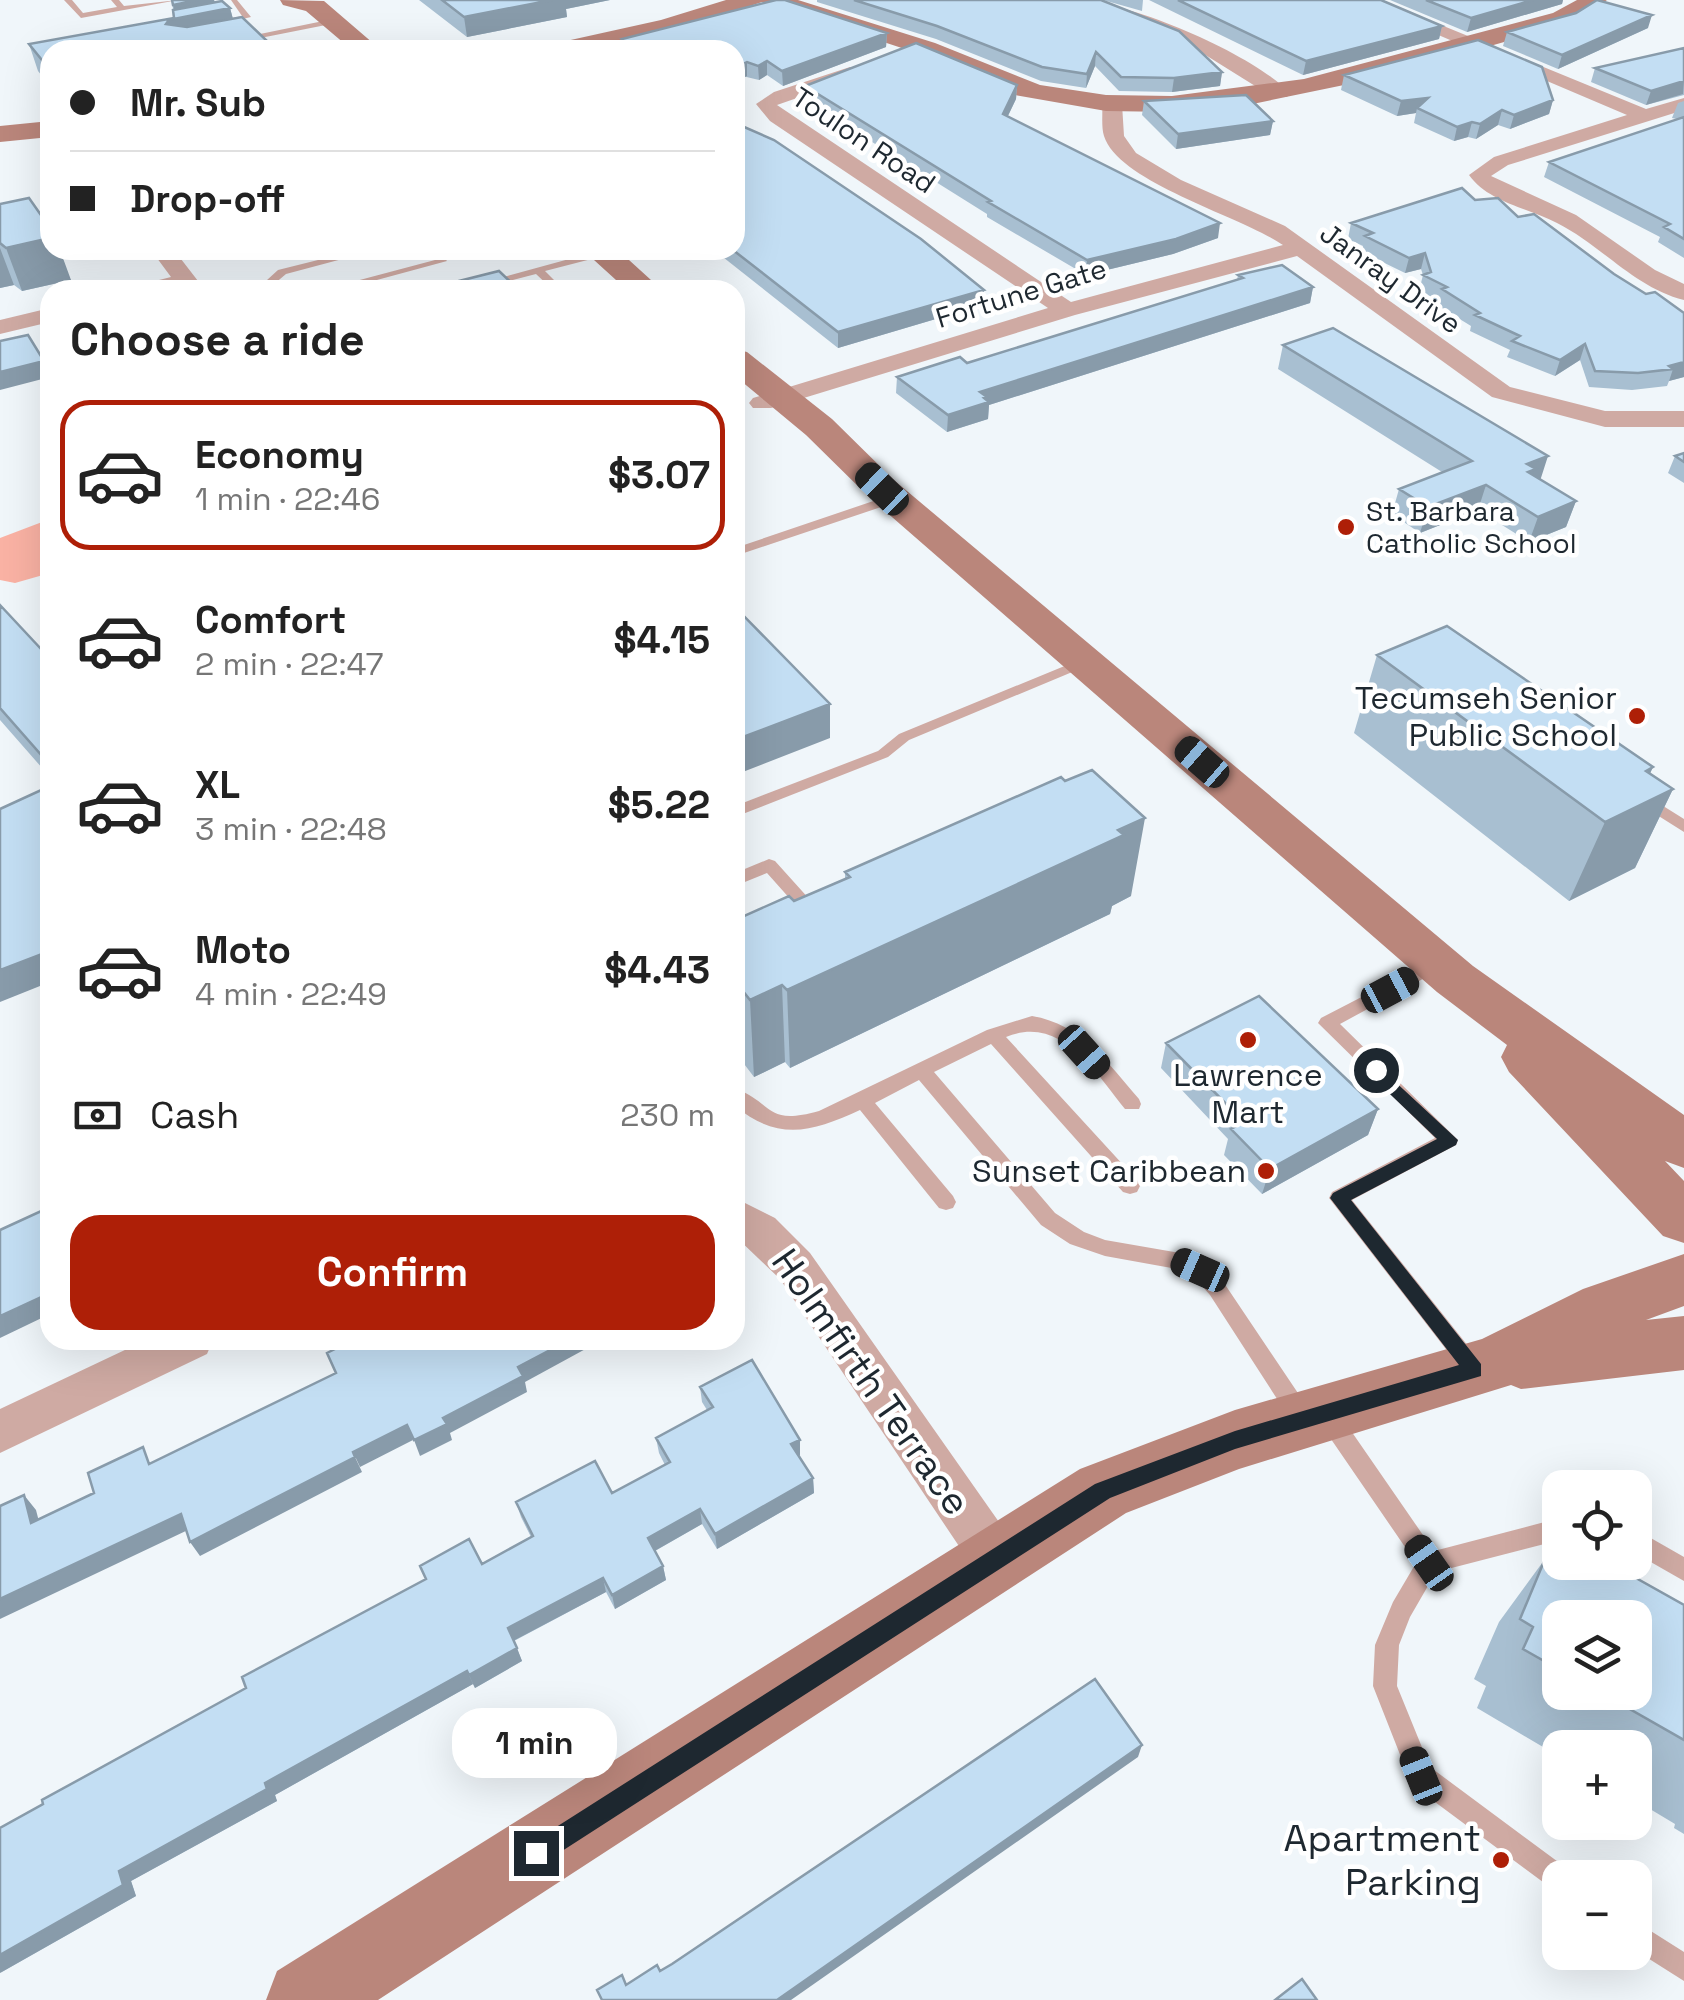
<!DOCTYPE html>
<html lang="en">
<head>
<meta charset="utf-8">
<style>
	:root { --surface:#fff; --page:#f2f2f2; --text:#222; --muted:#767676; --line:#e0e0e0; --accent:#ae1f07 }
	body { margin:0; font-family:"Space Grotesk",sans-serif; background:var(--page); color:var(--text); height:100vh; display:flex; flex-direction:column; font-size:38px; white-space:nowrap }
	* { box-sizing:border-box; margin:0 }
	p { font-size:32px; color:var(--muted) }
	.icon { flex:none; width:55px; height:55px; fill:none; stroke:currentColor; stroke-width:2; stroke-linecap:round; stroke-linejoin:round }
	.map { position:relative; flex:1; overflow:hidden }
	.side { position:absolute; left:40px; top:280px; width:705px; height:1070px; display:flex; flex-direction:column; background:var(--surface); border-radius:30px; box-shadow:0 10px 40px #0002 }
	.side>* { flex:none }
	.hud { position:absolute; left:40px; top:40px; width:705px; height:220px; border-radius:30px; box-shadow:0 10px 40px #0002; display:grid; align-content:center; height:220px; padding:0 30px; background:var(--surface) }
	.fabs { position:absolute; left:1542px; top:1470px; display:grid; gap:20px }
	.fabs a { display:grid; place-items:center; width:110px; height:110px; border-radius:20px; background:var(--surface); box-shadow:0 10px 40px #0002; font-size:50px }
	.end { position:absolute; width:45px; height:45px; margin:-22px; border:12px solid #1e2830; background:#fff; box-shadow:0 0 0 5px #fff }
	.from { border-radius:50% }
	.bubble { position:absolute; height:70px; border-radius:30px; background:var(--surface); box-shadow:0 10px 40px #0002; font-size:32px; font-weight:800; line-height:70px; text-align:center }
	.car { position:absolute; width:30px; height:60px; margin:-30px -15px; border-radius:12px; box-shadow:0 0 8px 2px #0007; background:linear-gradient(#222 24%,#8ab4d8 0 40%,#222 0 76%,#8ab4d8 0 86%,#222 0) }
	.hud b { display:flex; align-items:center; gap:35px; height:95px; font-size:38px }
	.hud b+b { border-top:2px solid var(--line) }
	.hud i { width:25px; height:25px; background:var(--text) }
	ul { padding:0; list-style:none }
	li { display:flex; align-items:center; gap:30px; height:150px; margin:0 20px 15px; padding:0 10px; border:5px solid transparent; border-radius:30px }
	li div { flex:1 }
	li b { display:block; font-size:38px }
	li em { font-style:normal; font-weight:800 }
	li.current { border-color:var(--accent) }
	li>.icon { width:90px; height:90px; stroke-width:1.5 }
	h2 { padding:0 30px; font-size:45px; line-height:120px }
	.pay { display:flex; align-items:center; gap:25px; height:110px; padding:0 30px; font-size:38px }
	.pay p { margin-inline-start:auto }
	.cta { display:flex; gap:20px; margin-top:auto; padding:20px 30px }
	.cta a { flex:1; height:115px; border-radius:30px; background:var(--accent); color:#fff; font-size:40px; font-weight:800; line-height:115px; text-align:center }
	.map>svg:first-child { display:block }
	.green { fill:#fab2a4 }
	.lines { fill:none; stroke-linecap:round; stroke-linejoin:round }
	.lane { fill:#cfaaa3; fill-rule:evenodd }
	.street { fill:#cfaaa3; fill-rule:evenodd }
	.secondary { fill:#ba867b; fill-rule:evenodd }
	.wall { fill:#a8bfd1; fill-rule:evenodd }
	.shaded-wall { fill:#889baa }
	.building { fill:#c3def3; stroke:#889baa; stroke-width:2.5 }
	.route { fill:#1e2830 }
	.poi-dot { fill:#ae1f07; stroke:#fff; stroke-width:4 }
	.labels { text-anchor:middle; stroke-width:9; stroke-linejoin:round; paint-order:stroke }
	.far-street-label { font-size:28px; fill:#1e2830; stroke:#fff }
	.far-poi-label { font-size:28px; fill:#1e2830; stroke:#fff; text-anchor:start }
	.poi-label { font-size:32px; fill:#1e2830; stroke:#fff; text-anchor:end }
	.near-street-label { font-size:38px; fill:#1e2830; stroke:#fff }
	.near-poi-label { font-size:38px; fill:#1e2830; stroke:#fff; text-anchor:end }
</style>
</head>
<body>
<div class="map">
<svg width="1684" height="2000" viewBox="0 0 1684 2000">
	<rect width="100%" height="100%" fill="#f0f6fa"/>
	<path class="green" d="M50,519V573L15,583L0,580V538Z"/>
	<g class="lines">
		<path class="lane" d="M64,0H72L83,13L117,7L111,0H119L124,6L178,0L81,18Z
			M231,0H237L251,17L217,25V21L242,16Z
			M333,19L336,23L240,42L236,39Z
			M358,250H376L286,274L267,290H256L278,270Z
			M427,250H438L447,261L340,290H322L435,260Z
			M602,250L607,251V255L545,271L564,290H553L536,274L474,290H456Z
			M894,494L899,495V501L735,556V548Z
			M1084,658L1089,659V665L909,740L888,757L735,817V806L878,751L899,734Z
			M1644,794L1684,819V832L1638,803L1636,799L1638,795Z
			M769,859L775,861L820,911L822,915L820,919H808L767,873L735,886V873Z
			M1437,958L1443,960L1446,964L1443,968L1340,1024L1458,1140L1456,1145L1352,1200L1476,1356L1479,1363L1476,1370L1469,1372L1462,1370L1329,1198L1332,1192L1435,1138L1318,1023L1321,1018Z
			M1032,1016C1081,1024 1108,1063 1139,1099L1141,1104L1139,1109H1125C1095,1072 1061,1014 1006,1037L1137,1180L1140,1186L1137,1192L1130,1194L1123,1192L991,1044L934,1072L1055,1213L1084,1232L1105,1240L1180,1253L1207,1264L1224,1283L1308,1408L1311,1415L1308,1422L1300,1425L1292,1422L1210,1295L1193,1276L1177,1269L1105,1256L1070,1244L1041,1225L919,1080L875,1103L953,1196L956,1202L953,1208L946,1210L939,1208L860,1110C812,1132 779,1142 735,1106V1088C775,1104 765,1126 819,1111L987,1030Z
			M1330,1409L1338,1412L1434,1551L1560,1518V1540L1436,1572L1410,1617L1399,1645L1397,1686L1430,1767L1569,1870L1572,1878H1560V1892L1551,1888L1412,1785L1373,1686L1375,1645L1393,1602L1416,1563L1322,1426L1319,1419L1322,1412Z
			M1635,1529L1684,1557V1581L1635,1553Z
			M1635,1921L1684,1952V1981L1635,1950Z"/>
		<path class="street" d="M1074,0C1128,0 1253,54 1290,93L1287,97H1273L1191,46Z
			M1356,0H1380L1646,109L1684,98V110L1508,165L1491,176L1576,215L1655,270L1684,284V300C1635,288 1601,245 1557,223C1528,208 1488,202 1469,175L1494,157L1627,115Z
			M850,67L857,69V77L777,105L1071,302L1283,245C1241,216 1119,183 1104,136C1101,127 1103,113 1102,104L1112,98L1122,104L1124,136L1136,153L1181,180L1285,226L1510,387L1605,411H1684V427H1605L1492,397L1297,256L1075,315L771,408H753L749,403L753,398L1048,308L770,121L756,104L774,92Z
			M151,250H174L205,290H135L139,285L171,277Z
			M50,308V322L0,334V320Z
			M735,1198L775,1218L810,1253L1013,1542L1020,1559L1013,1576L996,1583L979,1576L780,1279L735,1236Z
			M146,1340H213L207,1354L0,1453V1409Z"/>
		<path class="secondary" d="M280,0L324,1L381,50H352L306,11L283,5Z
			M726,0H798L935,43L1040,85L1106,95L1172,96L1304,79L1553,13L1577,0H1607L1571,23L1378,78L1238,107L1172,112L1106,111L1015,95L917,53L762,2L667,34L592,50H544L548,45L661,20Z
			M50,121V137L0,142V126Z
			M583,250H618L662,290H627Z
			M735,349L747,352L832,419L895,481L1473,966L1684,1115V1168L1665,1161L1684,1181V1243L1663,1236L1509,1072L1501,1057L1507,1045L1437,992L869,497L806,435L735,376Z
			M1684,1254V1306L1646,1320L1684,1316V1370L1521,1389L1511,1385L1239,1469L1126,1513L378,2000H266L277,1971L1080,1469L1235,1410L1482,1339L1583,1289Z"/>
	</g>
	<path class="wall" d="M172,0H214L215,2L230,8L233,19L50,50V86L38,71L29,44L174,18Z
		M419,0H610L566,9L567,17L467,37Z
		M817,0H1101L1222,72L1220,86L1172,92L1119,91L1095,66L1086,88L1041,81L936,39L817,2Z
		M1103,0H1143L1142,11Z
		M1149,0H1381L1442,26L1439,39L1303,75Z
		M1390,0H1563L1562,4L1467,32Z
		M1576,13L1648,28L1558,69L1503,46L1507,32Z
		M887,33L886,47L783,86L767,75L759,80L622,47V39Z
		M1684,48V95L1646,105L1591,82L1595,68Z
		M1344,75L1553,100L1549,114L1510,129L1498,125L1476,139L1468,137L1454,141L1414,123L1416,113L1397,116L1341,90Z
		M1017,85L1016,99L1008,116L1218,238L1173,254L1086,275L987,217V214L805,100V86Z
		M1144,101L1273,121L1270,135L1176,149L1142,115Z
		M1684,101V258L1658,242L1660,237L1544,177L1549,162L1677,119L1672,118L1678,103Z
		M1475,200L1518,217L1646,294L1684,313V377L1669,381L1667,386L1632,390L1589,387L1580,360L1555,376L1507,357L1510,350L1470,331L1471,326L1437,305L1438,301L1419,291L1423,275L1421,269L1405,273L1362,252L1363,246L1348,239L1351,223Z
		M0,204L71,280L22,291L14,285L0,288Z
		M714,250H735L984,290L983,305L838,348Z
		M1238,275L1313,287L1310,303L989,405L988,419L947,432L896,393L897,377L967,363L1237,280Z
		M1283,345L1540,480L1576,501L1566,527L1529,542L1478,510L1420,533L1392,514L1399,489L1442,472L1278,369Z
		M1684,453V483L1668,473L1675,456Z
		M0,605L42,650L50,646V777L0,720Z
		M1377,655L1653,767L1650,773L1673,789L1635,868L1569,901L1354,733Z
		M845,872L1131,896L1112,906L1110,914L790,1068L785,1062L754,1077L735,1052V920L794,901L845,879Z
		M1166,1043L1378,1109L1368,1135L1262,1194L1224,1155L1228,1139L1161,1068Z
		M700,1387L800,1455L799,1456L813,1478L814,1493L717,1549L702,1524L655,1551L663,1566L666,1580L615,1609L606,1592L514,1641L522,1661L475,1688L473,1684L275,1795L277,1801L131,1881L136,1896L0,1973L482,1564L531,1537L521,1517L516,1502L612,1493L665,1465L659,1453L656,1438L707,1410L702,1402Z
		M1560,1551V1562L1615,1572L1618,1568L1684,1605V1834L1674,1828L1675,1824L1635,1800V1748H1560V1757L1477,1708L1486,1686L1474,1679L1499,1622L1545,1559L1552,1562ZM1560,1618L1635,1692H1560Z"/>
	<path class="shaded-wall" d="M198,0H214L217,10L230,8L237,34L166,24L169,20L176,18L173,5Z
		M552,0H610L566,9L567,17L467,37L464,17Z
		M1533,0H1563L1562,4L1467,32L1471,18Z
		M1652,15L1648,28L1558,69L1562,55Z
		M1442,26L1439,39L1303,75L1306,61Z
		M887,33L886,47L783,86L782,71Z
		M266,40L268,50H217Z
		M1096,52L1095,66L1086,88L1087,74Z
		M767,61V75L759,80L758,66Z
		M747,62V76L735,82V68Z
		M1222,72L1220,86L1172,92L1174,78Z
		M1684,81L1683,94L1646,105L1651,91Z
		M1017,85L1016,99L1002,128L1003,114Z
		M1428,98L1417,108L1416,113L1397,116L1401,101Z
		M1553,100L1549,114L1510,129L1514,115Z
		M1502,110L1498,125L1476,139L1480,124Z
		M1273,121L1270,135L1176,149L1178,134Z
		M1472,122L1468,137L1454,141L1457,127Z
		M1220,223L1218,238L1173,254L1086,275L1087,260Z
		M50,238V250H60L71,280L22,291L6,248Z
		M0,248L14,285L0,288Z
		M1425,253L1421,269L1405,273L1409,258Z
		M1313,287L1310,303L989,405L988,419L947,432L948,415L980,392Z
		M984,290L983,305L838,348V332Z
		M1585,344L1580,360L1555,376L1560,360Z
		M44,361L50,377L0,390V372Z
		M1684,362V377L1669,381L1673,369L1669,366Z
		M1548,456L1540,481L1531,484L1527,464Z
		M1486,485L1478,510L1420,533L1428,507Z
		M1576,501L1566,527L1529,542L1538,517Z
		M830,704V738L735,775V740Z
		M1653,767L1634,808L1673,789L1635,868L1569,901L1605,822L1646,771Z
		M1145,818L1131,896L1112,906L1110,914L790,1068L787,990Z
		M50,951V982L0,1002V970Z
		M782,985L785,1062L754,1077L750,1000Z
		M1378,1109L1368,1135L1262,1194L1270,1169Z
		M50,1287V1302L43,1290Z
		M46,1295L50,1302V1314L0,1338V1316Z
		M569,1340H602L525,1382L527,1392L450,1433L452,1440L420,1456L414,1440L443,1418L518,1367Z
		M407,1425L413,1440L360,1467L353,1452Z
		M800,1440V1455L792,1459L791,1444Z
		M355,1457L362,1472L200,1556L190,1542Z
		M813,1478L814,1493L717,1549L715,1534Z
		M24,1495L36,1510L43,1537L31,1523Z
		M700,1509L702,1524L651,1553L648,1538Z
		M181,1514L190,1529L0,1619V1599Z
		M663,1566L666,1580L615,1609L612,1595Z
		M603,1578L606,1592L513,1641L508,1628Z
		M517,1648L522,1661L475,1688L469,1675Z
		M467,1671L473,1684L275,1795L277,1801L131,1881L136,1896L0,1973V1955L119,1871L265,1783Z
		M1142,1745L1138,1757L791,2000H777Z"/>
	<path class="building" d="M172,0H198L173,5Z
		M442,0H552L464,17Z
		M776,0H785L887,33L782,71L767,61L758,66L747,62L735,68V50H608L630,45L622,39Z
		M854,0H1101L1179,31L1222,72L1174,78L1121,77L1096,52L1087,74L1042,67L937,26Z
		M1178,0H1381L1442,26L1306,61Z
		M1426,0H1533L1471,18Z
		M1597,0L1652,15L1562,55L1507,32L1576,13Z
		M222,1L230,8L169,20L166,24L187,27L242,17L266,40L217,50H50V70L29,44L174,18L173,10Z
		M1478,40L1542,67L1553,100L1514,115L1502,110L1480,124L1472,122L1457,127L1417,108L1428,98L1401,101L1344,75Z
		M916,43L1017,85L1003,114L1220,223L1176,239L1087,260L988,202L991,201L805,86Z
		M1684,48V81L1651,91L1595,68Z
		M1246,95L1273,121L1178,134L1144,101Z
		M1684,117V239L1664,227L1670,224L1549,162Z
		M735,123L774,140L921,239L984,290L838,332L733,250H735Z
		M1462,188L1475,200L1498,198L1518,217L1534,214L1614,274L1646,294L1655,292L1684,313V362L1669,366L1673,369L1638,373L1595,371L1585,344L1560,360L1512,341L1520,336L1475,315L1480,313L1442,289L1447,287L1423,275L1431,272L1425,253L1409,258L1365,236L1373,233L1351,223Z
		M29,198L50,228V238L6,248L0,243V204Z
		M1282,265L1313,287L980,392L987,397L984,398L989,402L948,415L897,377L960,357L967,363L1243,278L1238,275Z
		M499,271L519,290H423Z
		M1333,328L1548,456L1527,464L1536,469L1528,472L1576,501L1538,517L1486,485L1428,507L1399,489L1472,461L1283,345Z
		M28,335L44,361L0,372V341Z
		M1684,453V462L1675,456Z
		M0,605L42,650L50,646V765L0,708Z
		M735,607L830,704L735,740Z
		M1447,626L1653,767L1646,771L1673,789L1605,822L1377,655Z
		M1092,770L1145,818L1118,830L1124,835L787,990L782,985L750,1000L735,981V920L789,896L794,901L850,877L845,872L1061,777L1065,781Z
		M50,786V951L0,970V809Z
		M1259,996L1378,1109L1270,1169L1231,1129L1244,1122L1166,1043Z
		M50,1207V1287L43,1290L46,1295L0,1316V1230Z
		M353,1340H356L359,1346L373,1340H569L518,1367L523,1376L443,1418L447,1424L414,1440L407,1425L353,1452L355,1457L190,1542L181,1514L0,1599V1506L24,1495L31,1523L94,1493L88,1473L143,1447L149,1464L336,1373L327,1353Z
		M752,1360L800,1440L791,1444L813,1478L715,1534L700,1509L648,1538L663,1566L612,1595L603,1578L508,1628L517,1648L469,1675L467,1671L265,1783L267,1789L119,1871L123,1885L0,1955V1828L43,1804L42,1800L246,1688L242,1677L426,1579L420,1566L469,1539L482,1564L533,1536L516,1502L595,1461L612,1493L670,1462L656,1438L713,1407L700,1387Z
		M1560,1557V1562H1598L1616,1572L1618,1568L1684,1605V1740L1600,1692H1635V1618H1560V1670L1523,1649L1533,1627L1520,1619L1545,1559L1557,1565Z
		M1095,1679L1142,1745L777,2000H602L597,1990L622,1975L626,1985L657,1965L660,1971L672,1964Z
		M1302,1979L1317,2000H1275Z"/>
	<path class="route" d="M1376,1064L1458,1140L1456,1145L1351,1200L1481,1364V1376L1235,1449L1110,1498L545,1862L536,1865L528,1862L524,1853L528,1845L1095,1484L1235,1431L1459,1365L1330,1198L1333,1193L1437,1139L1370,1075V1066Z"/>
	<g class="poi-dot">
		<circle cx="1346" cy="527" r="10"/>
		<circle cx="1637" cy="716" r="10"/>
		<circle cx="1248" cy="1040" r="10"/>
		<circle cx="1266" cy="1171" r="10"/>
		<circle cx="1501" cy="1860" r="10"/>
	</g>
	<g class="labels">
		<g class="far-street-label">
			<text transform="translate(864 140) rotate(34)" y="10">Toulon Road</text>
			<text transform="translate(1391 278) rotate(36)" y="10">Janray Drive</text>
			<text transform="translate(1021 293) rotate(-17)" y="10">Fortune Gate</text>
		</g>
		<g class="far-poi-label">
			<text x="1366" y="521">St. Barbara<tspan x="1366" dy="32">Catholic School</tspan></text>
		</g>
		<g class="poi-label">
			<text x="1617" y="709">Tecumseh Senior<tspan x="1617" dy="37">Public School</tspan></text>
			<text x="1248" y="1086" text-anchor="middle">Lawrence<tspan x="1248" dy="37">Mart</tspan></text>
			<text x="1246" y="1182">Sunset Caribbean</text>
		</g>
		<g class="near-street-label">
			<text transform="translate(871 1382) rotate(55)" y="13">Holmfirth Terrace</text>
		</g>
		<g class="near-poi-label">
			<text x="1481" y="1851">Apartment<tspan x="1481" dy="44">Parking</tspan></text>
		</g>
	</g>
</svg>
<div class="fabs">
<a><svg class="icon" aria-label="locate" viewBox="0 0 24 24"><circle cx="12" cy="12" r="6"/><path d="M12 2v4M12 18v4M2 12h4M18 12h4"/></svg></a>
<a><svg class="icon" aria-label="layers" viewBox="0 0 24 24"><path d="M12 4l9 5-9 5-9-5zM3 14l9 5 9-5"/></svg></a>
<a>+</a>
<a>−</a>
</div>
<i class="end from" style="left:1376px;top:1070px"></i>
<i class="end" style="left:536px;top:1853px"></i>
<div class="bubble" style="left:452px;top:1708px;width:165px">1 min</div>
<i class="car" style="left:882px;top:489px;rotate:314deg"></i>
<i class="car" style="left:1202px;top:762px;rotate:311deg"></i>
<i class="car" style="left:1390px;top:990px;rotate:62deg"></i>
<i class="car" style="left:1084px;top:1052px;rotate:138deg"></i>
<i class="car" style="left:1200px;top:1270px;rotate:294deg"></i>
<i class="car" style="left:1429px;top:1563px;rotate:325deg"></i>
<i class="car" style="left:1421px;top:1776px;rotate:338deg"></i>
<div class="hud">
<b><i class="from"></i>Mr. Sub</b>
<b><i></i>Drop-off</b>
</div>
<section class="side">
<h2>Choose a ride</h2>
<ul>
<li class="current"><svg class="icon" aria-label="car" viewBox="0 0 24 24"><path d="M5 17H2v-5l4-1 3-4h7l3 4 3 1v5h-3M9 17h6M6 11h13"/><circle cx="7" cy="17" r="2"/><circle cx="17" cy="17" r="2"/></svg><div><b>Economy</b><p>1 min · 22:46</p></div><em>$3.07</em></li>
<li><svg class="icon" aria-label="car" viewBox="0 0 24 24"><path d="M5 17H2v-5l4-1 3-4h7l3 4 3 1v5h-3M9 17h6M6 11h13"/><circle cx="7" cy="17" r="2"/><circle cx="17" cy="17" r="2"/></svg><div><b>Comfort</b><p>2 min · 22:47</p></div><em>$4.15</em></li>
<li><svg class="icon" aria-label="car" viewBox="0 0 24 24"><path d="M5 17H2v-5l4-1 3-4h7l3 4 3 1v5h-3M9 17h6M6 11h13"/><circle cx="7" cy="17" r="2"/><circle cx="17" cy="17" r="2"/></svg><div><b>XL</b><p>3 min · 22:48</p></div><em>$5.22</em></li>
<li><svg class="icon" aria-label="car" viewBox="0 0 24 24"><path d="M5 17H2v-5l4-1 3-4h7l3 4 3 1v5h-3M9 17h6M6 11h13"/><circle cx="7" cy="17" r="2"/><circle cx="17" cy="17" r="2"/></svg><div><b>Moto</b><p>4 min · 22:49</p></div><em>$4.43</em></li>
</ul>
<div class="pay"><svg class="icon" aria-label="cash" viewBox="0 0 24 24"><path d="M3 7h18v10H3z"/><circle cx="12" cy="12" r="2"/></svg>Cash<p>230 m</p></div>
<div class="cta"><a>Confirm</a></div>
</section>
</div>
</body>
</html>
